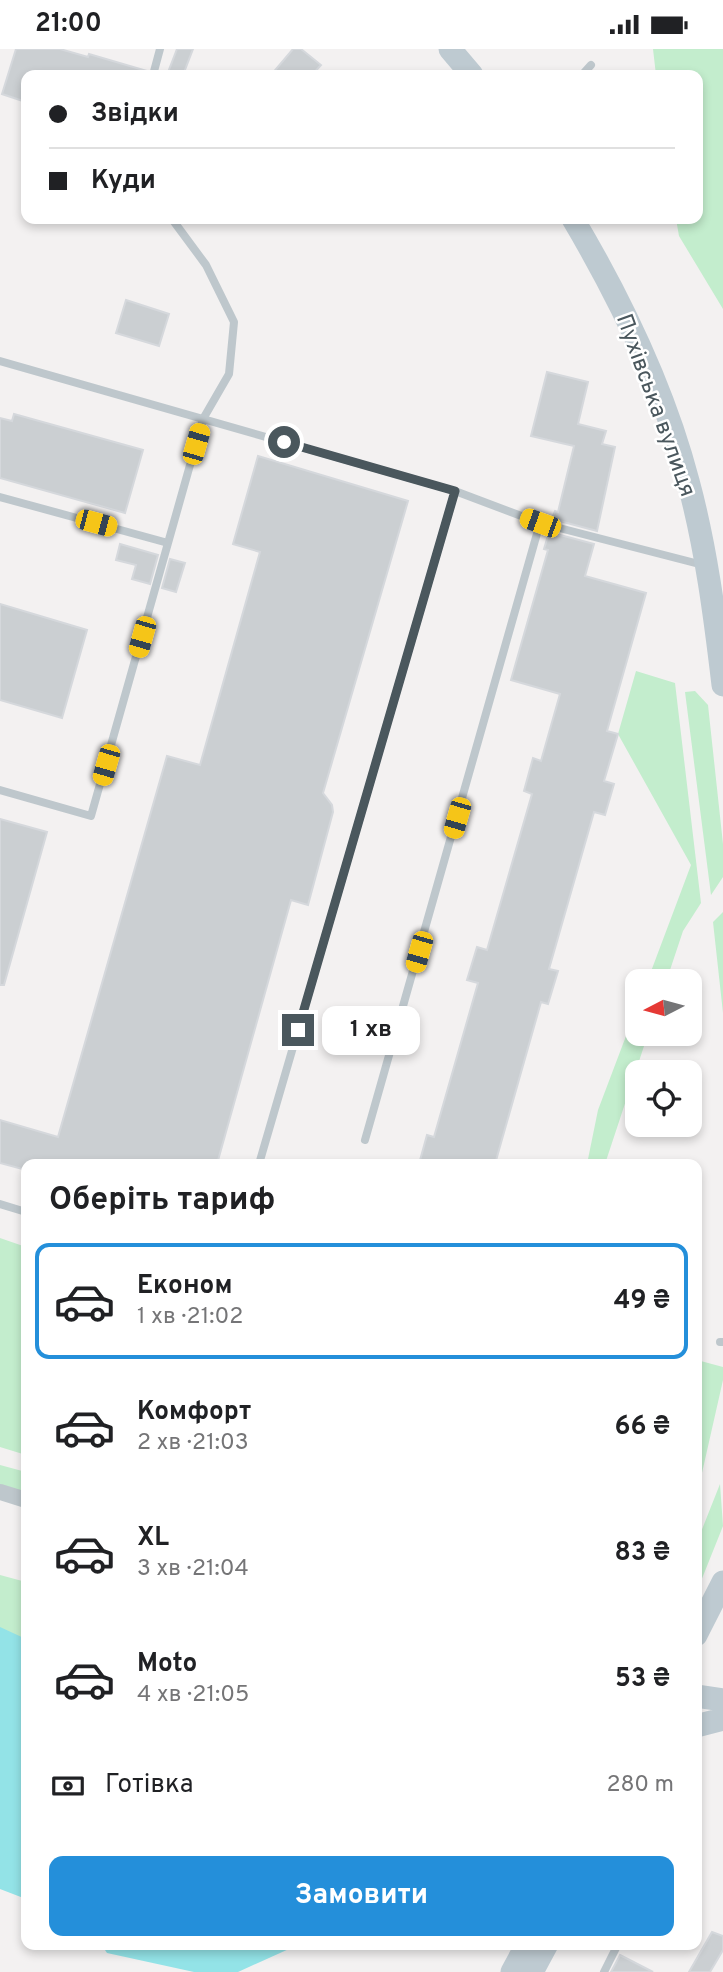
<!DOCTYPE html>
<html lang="uk">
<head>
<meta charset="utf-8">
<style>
	:root { --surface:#fff; --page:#f2f2f2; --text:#202124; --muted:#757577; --line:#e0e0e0; --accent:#248fda }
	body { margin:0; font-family:Overpass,sans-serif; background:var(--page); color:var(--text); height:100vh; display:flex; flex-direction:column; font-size:26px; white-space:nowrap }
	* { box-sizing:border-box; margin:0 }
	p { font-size:23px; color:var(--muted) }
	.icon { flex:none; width:38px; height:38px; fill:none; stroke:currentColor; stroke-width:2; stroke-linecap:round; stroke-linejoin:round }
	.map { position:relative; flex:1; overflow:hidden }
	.panel { position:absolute; left:21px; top:1110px; width:681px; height:791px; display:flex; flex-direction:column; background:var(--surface); border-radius:14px; box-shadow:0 4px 10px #0003 }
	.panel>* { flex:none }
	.banner { position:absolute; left:21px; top:21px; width:682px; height:154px; border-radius:14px; box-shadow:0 4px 10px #0003; display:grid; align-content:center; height:154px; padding:0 28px; background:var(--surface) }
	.needle { width:46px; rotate:264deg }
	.buttons { position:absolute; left:625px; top:920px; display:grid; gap:14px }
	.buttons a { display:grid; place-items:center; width:77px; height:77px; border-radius:14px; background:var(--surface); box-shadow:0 4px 10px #0003; font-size:35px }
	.end { position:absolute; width:32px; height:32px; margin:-16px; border:9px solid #4a575d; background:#fff; box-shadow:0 0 0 4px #fff }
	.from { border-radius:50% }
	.bubble { position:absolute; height:49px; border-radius:14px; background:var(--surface); box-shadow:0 4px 10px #0003; font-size:23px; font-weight:700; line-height:49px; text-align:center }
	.car { position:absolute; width:21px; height:42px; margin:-21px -10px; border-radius:9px; box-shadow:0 0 5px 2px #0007; background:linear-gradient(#f5c518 24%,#345 0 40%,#f5c518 0 76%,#345 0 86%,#f5c518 0) }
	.banner b { display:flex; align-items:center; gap:24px; height:66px; font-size:26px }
	.banner b+b { border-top:2px solid var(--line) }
	.banner i { width:18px; height:18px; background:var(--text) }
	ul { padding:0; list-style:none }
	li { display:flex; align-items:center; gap:21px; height:116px; margin:0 14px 10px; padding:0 14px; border:4px solid transparent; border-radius:14px }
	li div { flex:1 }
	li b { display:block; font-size:26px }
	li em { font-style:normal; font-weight:700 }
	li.selected { border-color:var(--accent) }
	li>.icon { width:63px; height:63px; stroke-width:1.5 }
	h2 { padding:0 28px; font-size:32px; line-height:84px }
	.pay { display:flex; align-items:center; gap:18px; height:77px; padding:0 28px; font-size:26px }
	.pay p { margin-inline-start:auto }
	.primary-button { display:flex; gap:14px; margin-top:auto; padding:14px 28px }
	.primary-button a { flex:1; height:80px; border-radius:14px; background:var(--accent); color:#fff; font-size:28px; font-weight:700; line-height:80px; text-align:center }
	.status { display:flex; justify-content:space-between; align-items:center; height:49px; padding:0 35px; background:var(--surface); direction:ltr }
	.status svg { height:19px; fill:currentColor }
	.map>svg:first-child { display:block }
	.green { fill:#c3edcd }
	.water { fill:#93e3e7 }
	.building { fill:#cbcfd2; stroke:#d5d8dc; stroke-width:2 }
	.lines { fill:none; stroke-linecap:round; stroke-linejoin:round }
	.lane { stroke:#bec7cc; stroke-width:8 }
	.street { stroke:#bec7cc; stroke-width:16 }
	.secondary { stroke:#becad1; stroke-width:23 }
	.route { stroke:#4a575d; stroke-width:9 }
	.labels { text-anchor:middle; stroke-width:5; stroke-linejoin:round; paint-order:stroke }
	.street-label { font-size:23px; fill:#4a575d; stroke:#fff }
</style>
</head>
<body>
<div class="status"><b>21:00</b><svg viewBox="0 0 49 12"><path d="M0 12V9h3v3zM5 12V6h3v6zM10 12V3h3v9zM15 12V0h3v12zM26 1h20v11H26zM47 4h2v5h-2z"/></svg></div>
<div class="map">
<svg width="723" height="1923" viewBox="0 0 723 1923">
	<rect width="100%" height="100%" fill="#f3f1f1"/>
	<path class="green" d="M653,0H723V260L679,187L676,170H698V26H656Z
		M636,622L675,634L701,854L683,882L666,933H647L691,816L618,685Z
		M695,642L708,656L723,795V828L711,846L685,643Z
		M723,863V964L713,873Z
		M637,958V985H648L605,1115H587L598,1061Z
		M0,1189L26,1198V1406L0,1398Z
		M697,1311L723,1318V1331L697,1446Z
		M0,1416L26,1423V1443L0,1436Z
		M720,1435L723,1477L697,1542V1493Z
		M0,1526L26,1533V1616L0,1604Z"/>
	<path class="water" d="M0,1578L26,1590V1850L0,1840Z
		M101,1895H300L238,1923H194L107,1904Z"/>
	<path class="building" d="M16,0H60L88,8L89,5L147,22V26H26V53L2,45Z
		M177,0H193L183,26H167Z
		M293,0H301L321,16L312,26H271Z
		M126,251L169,265L159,297L116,284Z
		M547,323L588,333L578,375L606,382L602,395L615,398L597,482L552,470L555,462L558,463L574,397L531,387Z
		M14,365L143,401L125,464L0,429V369L12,372Z
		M258,407L408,452L323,744L332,756L333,763L308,856L291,851L217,1115H26V1121L0,1114V1071L58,1088L167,707L200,716L260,503L233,495Z
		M549,483L594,495L585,527L646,544L607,682L618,685L604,732L614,735L605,766L594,763L549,920L558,922L548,955L541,953L495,1115H419L427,1086L434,1088L478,934L467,931L477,898L487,901L532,745L524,742L533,709L541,712L560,645L511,631L548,501L544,500Z
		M120,495L158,506L150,535L132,530L136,516L116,511Z
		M170,510L185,514L176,543L162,539Z
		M0,555L87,581L62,669L0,651Z
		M0,770L47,783L4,936H0Z
		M712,1883L723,1887V1901L710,1923H689Z
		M620,1906L653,1923H611Z"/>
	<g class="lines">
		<path class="lane" d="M153,26L160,0
			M582,26L591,16
			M0,312L455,442L540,474L703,516
			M0,448L168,494
			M0,741L91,767L203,370L229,325L234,273L206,216L172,170
			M365,1091L540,474
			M259,1115L455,442
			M0,1155L26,1163
			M720,1293H723
			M604,1923L618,1895"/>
		<path class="street" d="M0,1443L26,1451"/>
		<path class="secondary" d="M450,0L472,26
			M573,170C621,251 664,340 688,432C706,498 715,568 723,636
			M696,1586L723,1533
			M696,1647L723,1651
			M696,1677L723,1670
			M512,1923L527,1895
			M532,1923L547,1895"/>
	</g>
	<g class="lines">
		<path class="route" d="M284,393L455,442L298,981"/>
	</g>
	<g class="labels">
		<g class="street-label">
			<text transform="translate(657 356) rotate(70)" y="8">Пухівська вулиця</text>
		</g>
	</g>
</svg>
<div class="buttons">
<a><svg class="needle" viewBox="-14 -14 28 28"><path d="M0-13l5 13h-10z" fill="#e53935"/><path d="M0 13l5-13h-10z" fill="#757577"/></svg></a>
<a><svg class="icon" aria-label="locate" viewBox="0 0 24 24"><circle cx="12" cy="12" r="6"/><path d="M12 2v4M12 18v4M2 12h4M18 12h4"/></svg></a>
</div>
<i class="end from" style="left:284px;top:393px"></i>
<i class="end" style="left:298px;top:981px"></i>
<div class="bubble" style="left:322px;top:957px;width:98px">1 хв</div>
<i class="car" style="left:196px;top:395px;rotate:16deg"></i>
<i class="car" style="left:96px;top:474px;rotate:105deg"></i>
<i class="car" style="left:540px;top:474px;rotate:290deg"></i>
<i class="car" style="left:142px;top:588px;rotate:196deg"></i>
<i class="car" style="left:106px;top:716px;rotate:196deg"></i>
<i class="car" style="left:457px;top:769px;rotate:196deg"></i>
<i class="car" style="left:419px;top:903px;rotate:196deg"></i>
<div class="banner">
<b><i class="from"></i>Звідки</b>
<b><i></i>Куди</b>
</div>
<section class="panel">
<h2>Оберіть тариф</h2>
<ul>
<li class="selected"><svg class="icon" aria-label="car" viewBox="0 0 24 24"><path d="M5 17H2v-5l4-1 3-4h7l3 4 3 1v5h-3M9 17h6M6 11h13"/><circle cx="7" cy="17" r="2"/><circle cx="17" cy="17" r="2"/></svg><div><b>Економ</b><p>1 хв · 21:02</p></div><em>49 ₴</em></li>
<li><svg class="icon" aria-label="car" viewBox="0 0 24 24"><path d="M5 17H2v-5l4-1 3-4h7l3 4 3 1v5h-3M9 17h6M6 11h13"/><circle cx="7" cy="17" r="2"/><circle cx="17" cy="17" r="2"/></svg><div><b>Комфорт</b><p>2 хв · 21:03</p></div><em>66 ₴</em></li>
<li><svg class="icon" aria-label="car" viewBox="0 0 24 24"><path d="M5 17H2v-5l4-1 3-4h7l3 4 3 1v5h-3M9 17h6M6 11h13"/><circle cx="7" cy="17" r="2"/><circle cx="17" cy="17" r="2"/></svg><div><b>XL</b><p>3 хв · 21:04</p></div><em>83 ₴</em></li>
<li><svg class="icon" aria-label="car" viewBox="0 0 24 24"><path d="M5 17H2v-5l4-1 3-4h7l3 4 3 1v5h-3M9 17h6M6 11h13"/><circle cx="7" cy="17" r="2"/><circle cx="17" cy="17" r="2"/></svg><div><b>Moto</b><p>4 хв · 21:05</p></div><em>53 ₴</em></li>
</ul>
<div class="pay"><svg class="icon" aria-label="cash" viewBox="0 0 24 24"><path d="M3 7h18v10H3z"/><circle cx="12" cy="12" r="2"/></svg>Готівка<p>280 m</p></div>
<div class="primary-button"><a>Замовити</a></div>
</section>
</div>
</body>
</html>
